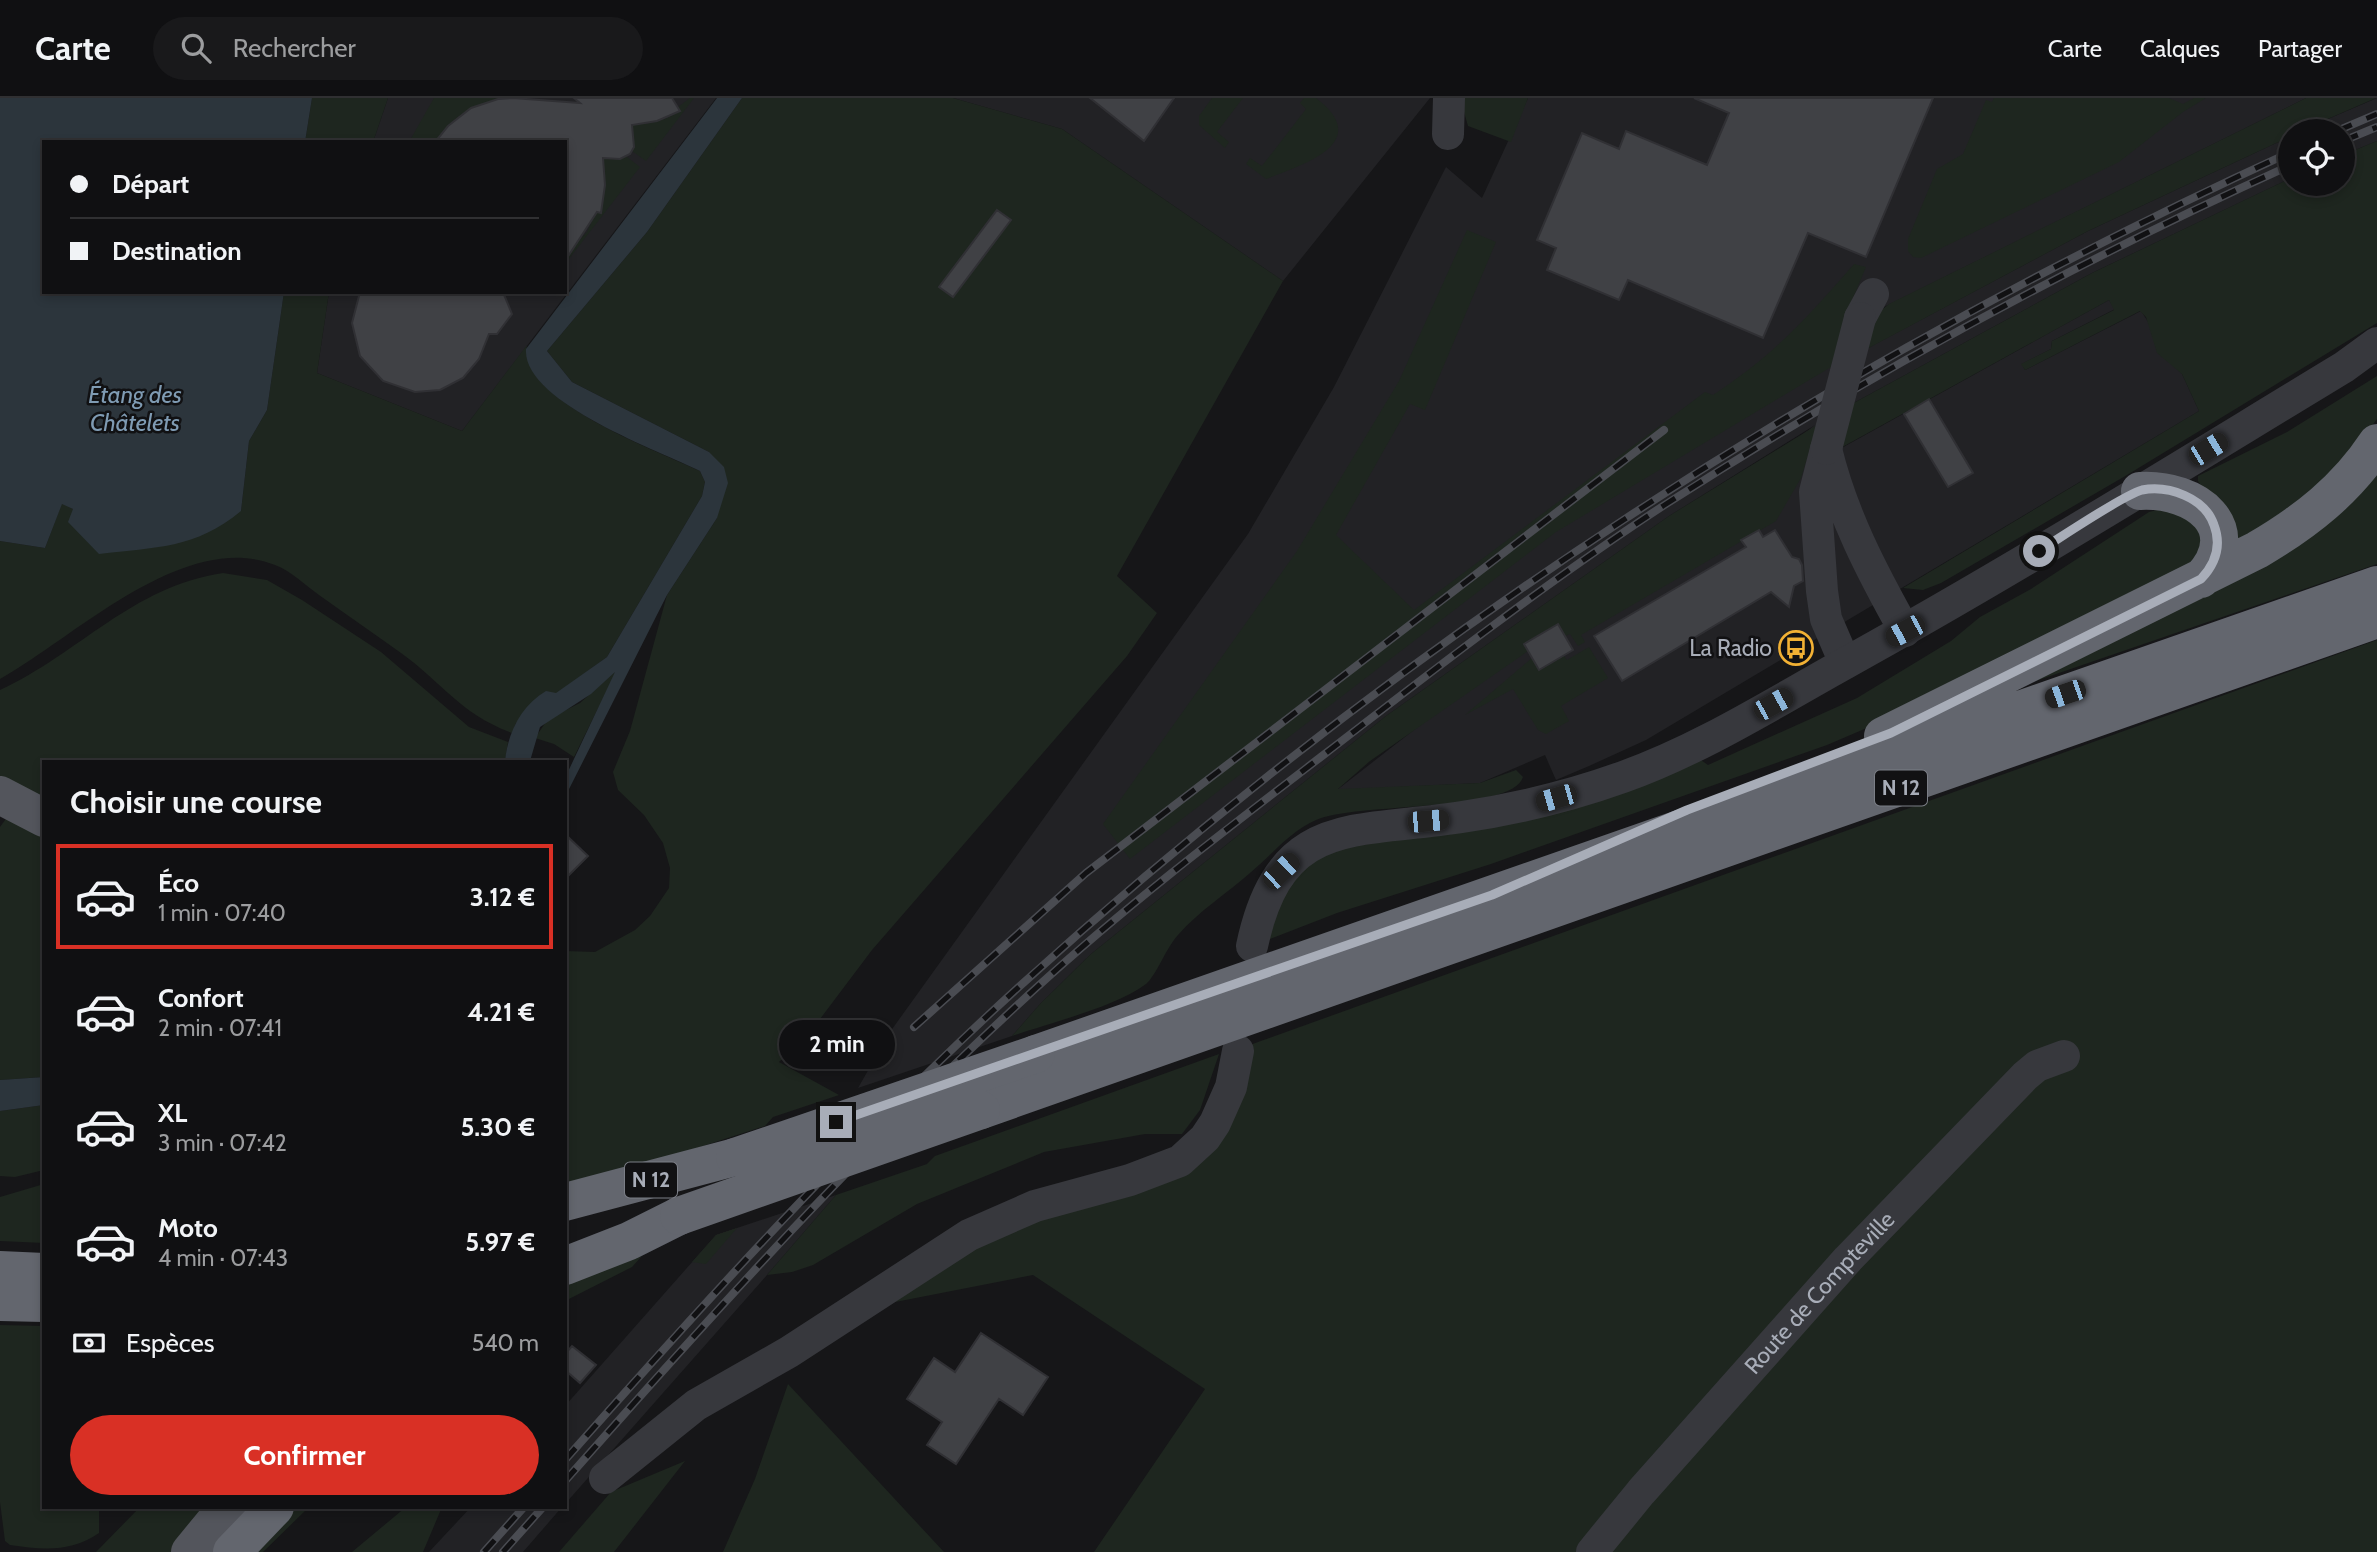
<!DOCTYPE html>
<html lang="fr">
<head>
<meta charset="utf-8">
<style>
	:root { --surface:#101012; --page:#19191b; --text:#f1f3f6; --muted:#9c9d9f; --line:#303032; --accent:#d93025 }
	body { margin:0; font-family:Cabin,sans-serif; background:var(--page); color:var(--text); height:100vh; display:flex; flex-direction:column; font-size:26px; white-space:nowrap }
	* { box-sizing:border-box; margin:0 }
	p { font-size:23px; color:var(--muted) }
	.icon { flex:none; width:38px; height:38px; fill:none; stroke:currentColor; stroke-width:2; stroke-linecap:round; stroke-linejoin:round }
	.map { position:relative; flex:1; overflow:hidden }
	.details { position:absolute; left:42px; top:662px; width:525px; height:749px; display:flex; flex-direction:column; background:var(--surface); border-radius:0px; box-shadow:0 4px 10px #0003,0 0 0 2px var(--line) }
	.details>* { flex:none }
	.guide { position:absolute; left:42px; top:42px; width:525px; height:154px; border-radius:0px; box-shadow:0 4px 10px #0003,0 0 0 2px var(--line); display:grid; align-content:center; height:154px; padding:0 28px; background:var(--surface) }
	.buttons { position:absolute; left:2278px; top:21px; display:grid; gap:14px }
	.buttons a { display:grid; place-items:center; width:77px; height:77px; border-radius:50%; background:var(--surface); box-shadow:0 4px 10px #0003,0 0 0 2px var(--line); font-size:35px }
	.end { position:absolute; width:32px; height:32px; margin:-16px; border:9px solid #a8adb8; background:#111; box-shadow:0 0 0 4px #111 }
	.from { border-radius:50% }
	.bubble { position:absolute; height:49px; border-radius:24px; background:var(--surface); box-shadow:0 4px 10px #0003,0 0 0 2px var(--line); font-size:23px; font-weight:800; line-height:49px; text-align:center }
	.car { position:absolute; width:21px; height:42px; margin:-21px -10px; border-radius:9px; box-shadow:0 0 5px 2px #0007; background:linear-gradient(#222 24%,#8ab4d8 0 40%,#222 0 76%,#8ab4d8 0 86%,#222 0) }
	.guide b { display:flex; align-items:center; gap:24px; height:66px; font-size:26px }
	.guide b+b { border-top:2px solid var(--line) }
	.guide i { width:18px; height:18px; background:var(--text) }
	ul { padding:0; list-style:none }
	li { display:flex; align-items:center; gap:21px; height:105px; margin:0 14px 10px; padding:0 14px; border:4px solid transparent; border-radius:0px }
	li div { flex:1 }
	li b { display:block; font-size:26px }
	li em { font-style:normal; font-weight:800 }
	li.current { border-color:var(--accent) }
	li>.icon { width:63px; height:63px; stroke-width:1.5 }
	h2 { padding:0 28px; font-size:32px; line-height:84px }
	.pay { display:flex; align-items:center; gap:18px; height:77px; padding:0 28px; font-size:26px }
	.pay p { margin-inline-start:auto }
	.primary-button { display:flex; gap:14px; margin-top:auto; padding:14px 28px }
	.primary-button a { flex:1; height:80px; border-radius:42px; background:var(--accent); color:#fff; font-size:28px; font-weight:800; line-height:80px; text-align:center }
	header { display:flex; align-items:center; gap:42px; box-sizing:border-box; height:98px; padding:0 35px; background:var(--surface); border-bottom:2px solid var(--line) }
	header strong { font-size:33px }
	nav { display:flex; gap:38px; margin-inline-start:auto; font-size:24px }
	.search { width:490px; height:63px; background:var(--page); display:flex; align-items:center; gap:18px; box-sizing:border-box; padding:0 24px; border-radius:38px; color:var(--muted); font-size:26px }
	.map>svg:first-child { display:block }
	.built { fill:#222225 }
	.green { fill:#1e261f }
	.water { fill:#2c353c }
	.building { fill:#404145; stroke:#303034; stroke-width:2 }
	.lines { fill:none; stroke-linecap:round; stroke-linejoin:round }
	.minor { stroke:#37383d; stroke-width:32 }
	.major { stroke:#53555c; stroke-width:38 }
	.highway { stroke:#63666e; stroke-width:38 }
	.rail-casing { stroke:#4a4c52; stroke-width:8 }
	.rail { stroke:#111113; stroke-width:5; stroke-dasharray:16; stroke-linecap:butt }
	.minor-bridge { stroke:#37383d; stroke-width:32 }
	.highway-bridge { stroke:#63666e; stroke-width:38 }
	.route { stroke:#a8adb8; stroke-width:9 }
	.labels { text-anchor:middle; stroke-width:5; stroke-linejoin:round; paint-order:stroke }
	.shield { fill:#111113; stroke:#7b7e86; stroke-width:2 }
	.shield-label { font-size:21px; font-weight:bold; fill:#a8adb8 }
	.poi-label { font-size:23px; fill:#a8adb8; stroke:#111113; text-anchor:end }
	.street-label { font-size:23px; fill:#a8adb8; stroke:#111113 }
	.water-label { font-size:24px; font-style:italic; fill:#7f9bb3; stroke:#111113 }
</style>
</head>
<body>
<header>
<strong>Carte</strong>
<div class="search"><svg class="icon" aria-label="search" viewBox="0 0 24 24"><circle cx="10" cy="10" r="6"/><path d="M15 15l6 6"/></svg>Rechercher</div>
<nav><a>Carte</a><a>Calques</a><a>Partager</a></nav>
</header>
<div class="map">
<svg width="2377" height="1454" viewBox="0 0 2377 1454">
	<rect width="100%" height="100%" fill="#161618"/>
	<path class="built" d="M388,0H716L462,333L317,275L329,194H565V44H373Z
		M953,0H1430L1283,183L1062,31Z
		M1528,0H2306L1884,209L1866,251L2088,133L2291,38V80L2092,175L1850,307L1838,352L2109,202L2115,211L2052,243L2051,251L2022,266L2025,272L2141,213L2182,276L2199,313L1646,642L1589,668L1556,682L1545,657L1480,685L1337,692L1524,546L1558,526L1815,327L1669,418L1386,618L1091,856L1041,905L1012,938L858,990L890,934L1248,436L1334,289L1446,69L1482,100Z
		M2377,0V43L2343,57V33H2300Z
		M836,1097L767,1177L565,1406V1308L716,1137Z
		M471,1409H562L523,1454H429Z"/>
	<path class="green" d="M312,0H388L373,44H305Z
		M434,0H512C481,2 452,16 436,44H409Z
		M690,0H694L646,63L632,53L625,22C642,31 664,23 680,13L678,9Z
		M742,0H953L1062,31L1283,183L1117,478L1157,515L1127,558L872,852L811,933L779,964L839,997L773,1019L765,1028L672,1058L565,1085V853L595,854L635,832L650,818L669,790L670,770L663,745L644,717L618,692L613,674L630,633L667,497L717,420L709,354L572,284L547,253L647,134Z
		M1212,0H1243L1217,34L1229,44L1225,50L1199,27V18Z
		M1304,0H1316C1375,45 1302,67 1266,81L1246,66L1250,60L1262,68L1306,11L1300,5Z
		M1460,0H1528L1511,44L1468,28Z
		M1994,0H2169L2183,6L2194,0H2206L2183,14L2119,64L1921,160L1913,159L1908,153V141L1937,71L1963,56L1986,2L1992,4Z
		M2306,0H2376L2300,33H2291V38L2088,133L1865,252C1870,234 1873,217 1889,206Z
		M2377,43V225L2127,377L1941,485L1923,492L1903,490L2199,313L2182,276L2157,255L2146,219L2140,213L2025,272L2021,266L2051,251L2052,243L2114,212L2109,202L1837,352L1850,307L2092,175L2272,89L2291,80V86H2343V57Z
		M613,59H627L640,69L565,166V157L587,134L596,114L601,115L605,87L595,60Z
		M1467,132L1496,144L1425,312L1410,306L1336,437L1414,512L1705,294L1713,297C1774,257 1807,220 1854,166L1866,169L1846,217L1831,269L1556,434L1130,761L1103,726L1297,453L1399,283Z
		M284,194H329L317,275L462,333L527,247C517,302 660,354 700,373L705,384L702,398L607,559L516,625L512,635C459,615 444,586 401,555C374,536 346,516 319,497C305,487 291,473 275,467C184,431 74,540 0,581V443L45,450L62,405L73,411L241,413L249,343L267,312Z
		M2377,278V321L2344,364L2318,391L2238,445L2198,383V378L2287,334Z
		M1817,327L1801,380L1776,423L1581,537L1585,544L1578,548L1570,536L1565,538L1557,526L1524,546L1528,553L1370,663L1338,691L1480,685L1516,672L1523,679C1512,715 1355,704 1316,722C1289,734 1272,757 1250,775C1226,796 1199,813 1178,837C1166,850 1156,878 1146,886C1115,909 1050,925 1012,938L1041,905L1091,856L1386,618L1669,418Z
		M2377,366V466L2015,590Z
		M2174,408L2202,436L2199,462L1876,626L1827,647L1491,766L1337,815L1262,844L1271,812L1315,755L1698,660L1708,667L1857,600L1951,543L1980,519L2031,491L2149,414Z
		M223,475L267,482L302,502L381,554L469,629L508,644L505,663H44V712L0,690V592C80,555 131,489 223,475Z
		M2377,542V1454H1094L1205,1291L1033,1177L885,1206L974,1145L1018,1126L1159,1084L1247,948Z
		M1589,549L1608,580L1561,608L1569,623L1546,636L1538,632L1513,591L1465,617L1532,560L1540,572L1564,558L1567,562Z
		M617,572L574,659L554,646L535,640L548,621L580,605Z
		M8,718L44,739V979L0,982V729Z
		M1219,956L1200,1012L1182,1036H1145L1044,1054L917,1106L813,1167L792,1174L767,1177L836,1097L927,1066L935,1058Z
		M44,1007V1072L15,1079L0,1078V1013Z
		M44,1086V1145L0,1143V1099Z
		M737,1130L706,1166L692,1164L716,1137Z
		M642,1158L632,1169L565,1203V1186Z
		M0,1227L44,1228V1409H99V1435C72,1454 44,1452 10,1447L5,1443L0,1404Z
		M788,1286L944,1454H723L755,1381Z
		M685,1363L614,1454H559L611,1394Z
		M140,1409H210L173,1454H96Z
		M295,1409H309L263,1454H252Z
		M406,1409H442L423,1454H352Z"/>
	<path class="water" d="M0,0H312L305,44H44V194H284L267,312L249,343L241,413C195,451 156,449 99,456L68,424L73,411L62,406L45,450L0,443Z
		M717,0H742L647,134L547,253L572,284L709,354L724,369L728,385L717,420L667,497L565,699V680L615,574L591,596L540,629L530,663H505C508,634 521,608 546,593L556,595L607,559L702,398L705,384L700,373C660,353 522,304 526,251Z
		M44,979V1007L0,1013V982Z"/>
	<path class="building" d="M513,0L580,5L574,0H672L680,13L657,23L632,27L634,49L630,56L620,61L603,60L605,87L601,115L597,114L565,163V44H435L448,28L471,10L498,1Z
		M1090,0H1174L1144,43Z
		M1694,0H1933L1866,159L1808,135L1763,240L1628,182L1619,202L1547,172L1556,150L1537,142L1582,35L1619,51L1626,33L1707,67L1729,15Z
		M997,112L1011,122L953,199L939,189Z
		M360,194H503L512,216L497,236H489L479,261L463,280L440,292L415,294L383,283L360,258L352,225Z
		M1929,301L1973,375L1948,389L1904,316Z
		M1759,432L1763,439L1775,432L1792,459L1799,461L1802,467L1803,483L1794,488L1789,509L1771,494L1622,583L1594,538L1746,449L1741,442Z
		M1558,526L1573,552L1539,572L1524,546Z
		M565,736L588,758L565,781Z
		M981,1235L1048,1279L1023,1317L999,1301L956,1366L927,1347L942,1324L907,1301L934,1260L955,1274Z
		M572,1248L596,1267L580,1285L565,1272V1256Z"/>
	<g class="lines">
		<g class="minor">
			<path d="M1448,36L1449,0"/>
			<path d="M1860,220L1873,196"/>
			<path d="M1845,565L1826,521L1822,493L1815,394L1826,351C1842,417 1872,474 1905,533"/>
			<path d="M1252,848C1280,716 1353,736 1462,719C1516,711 1570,698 1623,679C1701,651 1772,606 1844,566C2014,472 2179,369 2344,269L2377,245"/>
			<path d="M605,1380L696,1307L789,1254L969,1137L1035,1108L1130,1082L1180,1063L1205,1040L1215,1025L1231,989L1238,953"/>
			<path id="s1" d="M1592,1454L1641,1394L1848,1161L2025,978L2037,968L2064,958"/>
		</g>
		<path class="major" d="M0,697L44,720
			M190,1454L227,1409"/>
		<path class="highway" d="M2140,393C2196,390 2248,430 2201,481
			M1883,638L2257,452C2305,424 2346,392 2377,345
			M1036,956L2377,487
			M981,1012L2377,521
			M565,1104L735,1059
			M565,1168L629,1143L679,1118
			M0,1172L44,1174
			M0,1204L44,1205
			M232,1454L275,1409"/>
		<g class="rail-casing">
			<path id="rail" d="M2337,33L2377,16
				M2343,43L2377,29
				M914,929L1086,775L1664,332
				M565,1362C710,1198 858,1035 1021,887C1398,546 1828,265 2291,54
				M565,1383C715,1213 867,1044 1036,890C1128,806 1227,731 1326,655C1436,570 1547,484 1663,408C1863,280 2074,165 2291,67
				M484,1454L524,1409
				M503,1454L543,1409"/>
		</g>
		<use href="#rail" class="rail"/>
		<path class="minor-bridge" d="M1826,351L1860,220"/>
		<path class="highway-bridge" d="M735,1059L1036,956
			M679,1118L981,1012"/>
	</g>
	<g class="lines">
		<path class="route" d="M836,1024L1492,797L1687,712L1891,635L2201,481C2215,466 2222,448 2214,427C2205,400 2169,387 2142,392C2123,397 2060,440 2039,453"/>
	</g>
	<defs>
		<g id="bus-ring" transform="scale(1.75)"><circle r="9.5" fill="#111113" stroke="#f2b134" stroke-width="1.5"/><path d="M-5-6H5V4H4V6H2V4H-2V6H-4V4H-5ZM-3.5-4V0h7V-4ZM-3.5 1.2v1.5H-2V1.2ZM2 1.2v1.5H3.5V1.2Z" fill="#f2b134"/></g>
	</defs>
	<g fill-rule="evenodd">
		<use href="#bus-ring" x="1796" y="550"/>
	</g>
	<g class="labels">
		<g class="shield">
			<rect x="1875" y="672.5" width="52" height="35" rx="5"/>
			<rect x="625" y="1064.5" width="52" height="35" rx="5"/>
		</g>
		<g class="shield-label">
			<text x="1901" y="697">N 12</text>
			<text x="651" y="1089">N 12</text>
		</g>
		<g class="poi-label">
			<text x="1772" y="558">La Radio</text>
		</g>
		<g class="street-label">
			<text dy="8" stroke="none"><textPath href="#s1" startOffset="345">Route de Compteville</textPath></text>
		</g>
		<g class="water-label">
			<text x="135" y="305">Étang des<tspan x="135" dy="28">Châtelets</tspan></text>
		</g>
	</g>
</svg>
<div class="buttons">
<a><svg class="icon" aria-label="locate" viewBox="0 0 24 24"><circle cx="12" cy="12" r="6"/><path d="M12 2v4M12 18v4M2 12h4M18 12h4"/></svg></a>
</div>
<i class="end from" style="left:2039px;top:453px"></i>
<i class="end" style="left:836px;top:1024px"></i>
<div class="bubble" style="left:779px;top:922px;width:116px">2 min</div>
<i class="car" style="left:2208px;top:351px;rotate:59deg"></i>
<i class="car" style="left:1905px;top:533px;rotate:242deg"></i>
<i class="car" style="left:2065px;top:596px;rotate:251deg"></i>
<i class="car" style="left:1773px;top:606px;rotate:61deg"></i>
<i class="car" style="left:1556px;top:700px;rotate:254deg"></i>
<i class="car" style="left:1428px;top:723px;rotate:85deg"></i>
<i class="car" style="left:1281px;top:773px;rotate:46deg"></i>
<div class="guide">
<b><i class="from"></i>Départ</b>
<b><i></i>Destination</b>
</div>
<section class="details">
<h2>Choisir une course</h2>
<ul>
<li class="current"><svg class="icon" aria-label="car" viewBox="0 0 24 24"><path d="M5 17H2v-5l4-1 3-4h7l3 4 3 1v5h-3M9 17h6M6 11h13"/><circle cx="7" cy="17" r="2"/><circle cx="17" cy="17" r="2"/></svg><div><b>Éco</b><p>1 min · 07:40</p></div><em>3.12 €</em></li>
<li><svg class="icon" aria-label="car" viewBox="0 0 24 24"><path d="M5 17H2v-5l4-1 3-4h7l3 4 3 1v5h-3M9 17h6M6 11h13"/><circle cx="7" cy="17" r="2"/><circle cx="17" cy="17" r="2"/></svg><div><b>Confort</b><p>2 min · 07:41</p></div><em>4.21 €</em></li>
<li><svg class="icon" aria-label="car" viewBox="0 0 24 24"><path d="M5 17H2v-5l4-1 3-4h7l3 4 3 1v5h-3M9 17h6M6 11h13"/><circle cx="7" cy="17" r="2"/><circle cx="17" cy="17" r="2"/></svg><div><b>XL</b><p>3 min · 07:42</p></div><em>5.30 €</em></li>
<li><svg class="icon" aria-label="car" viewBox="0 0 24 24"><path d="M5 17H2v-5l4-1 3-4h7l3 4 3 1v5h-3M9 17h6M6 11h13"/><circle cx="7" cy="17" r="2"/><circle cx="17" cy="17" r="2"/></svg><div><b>Moto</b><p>4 min · 07:43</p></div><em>5.97 €</em></li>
</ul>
<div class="pay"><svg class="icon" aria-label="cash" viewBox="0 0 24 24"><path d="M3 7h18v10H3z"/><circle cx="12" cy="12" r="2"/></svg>Espèces<p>540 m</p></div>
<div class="primary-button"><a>Confirmer</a></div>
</section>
</div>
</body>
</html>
